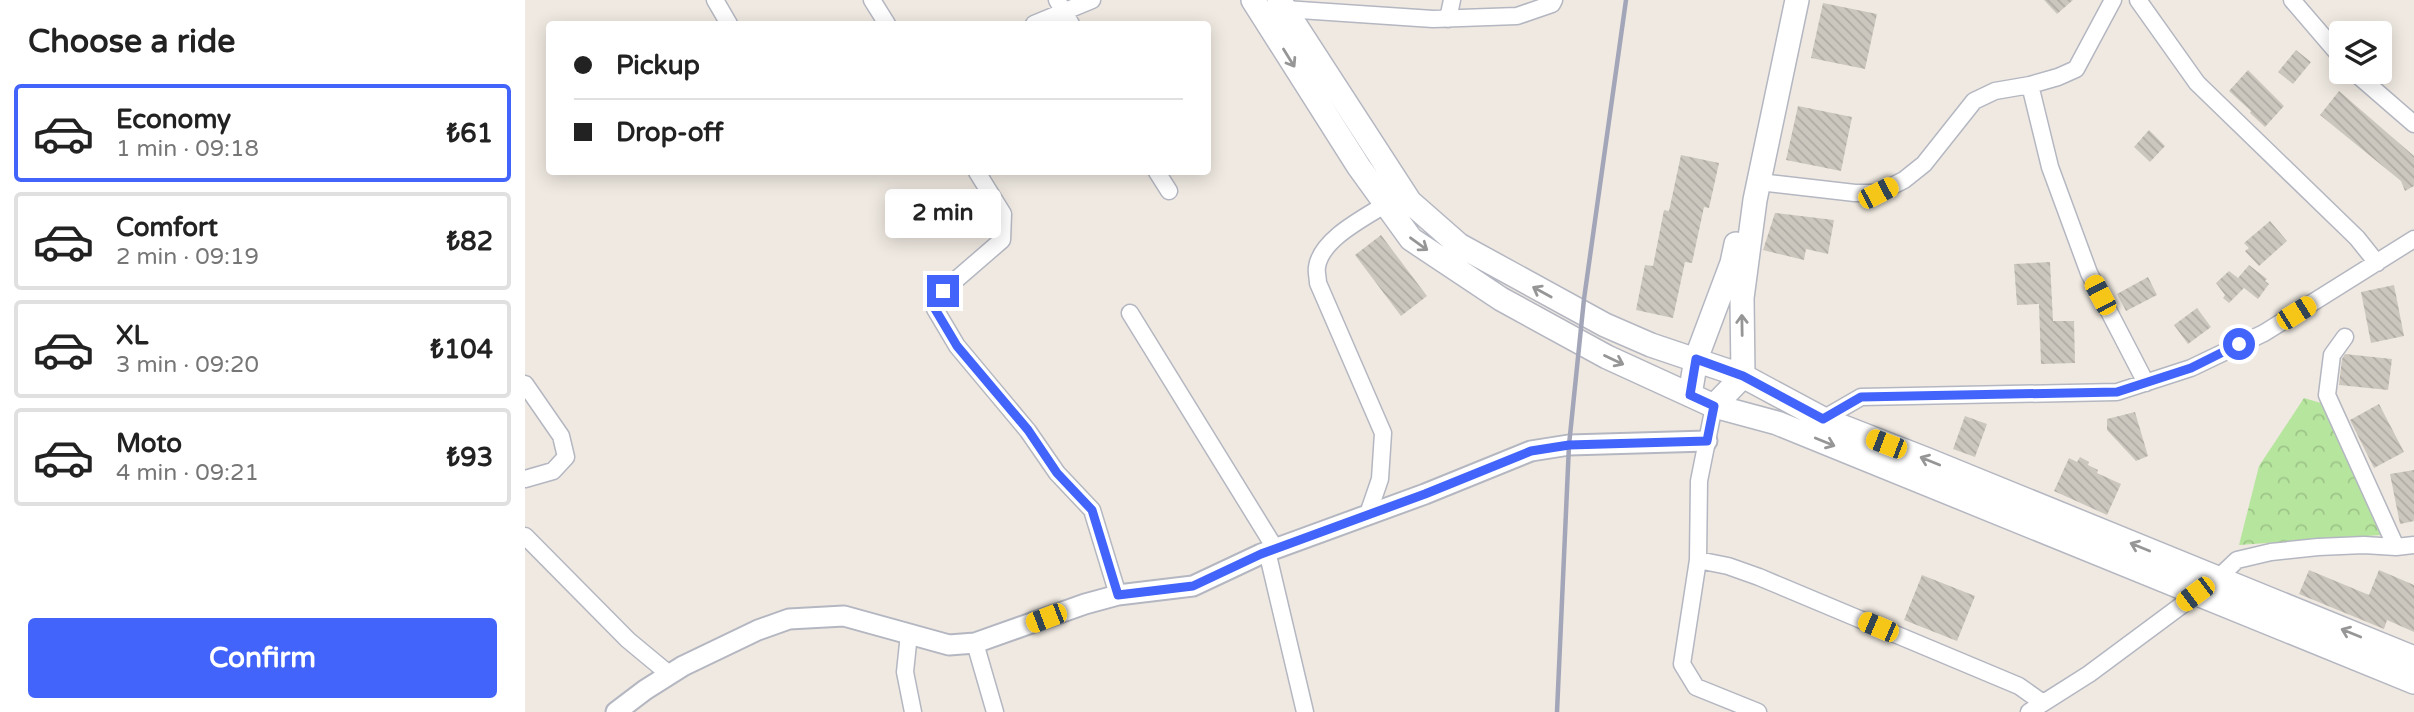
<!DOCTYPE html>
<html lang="en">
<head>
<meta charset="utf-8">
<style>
	:root { --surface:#fff; --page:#f2f2f2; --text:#222; --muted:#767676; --line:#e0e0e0; --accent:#4264fb }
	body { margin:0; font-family:"Varela Round",sans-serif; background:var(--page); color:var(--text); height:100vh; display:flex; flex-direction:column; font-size:26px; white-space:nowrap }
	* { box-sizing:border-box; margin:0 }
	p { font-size:23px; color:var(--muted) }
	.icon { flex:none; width:38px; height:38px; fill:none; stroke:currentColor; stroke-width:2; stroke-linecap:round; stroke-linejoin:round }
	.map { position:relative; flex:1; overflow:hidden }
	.details { display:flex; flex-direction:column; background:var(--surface); width:525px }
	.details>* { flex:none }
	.guide { position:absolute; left:21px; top:21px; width:665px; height:154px; border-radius:7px; box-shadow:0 4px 18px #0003; display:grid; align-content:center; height:154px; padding:0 28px; background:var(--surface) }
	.tools { position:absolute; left:1804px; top:21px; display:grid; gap:14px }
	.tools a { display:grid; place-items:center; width:63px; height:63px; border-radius:7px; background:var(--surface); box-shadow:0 4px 18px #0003; font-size:35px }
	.end { position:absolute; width:32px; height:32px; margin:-16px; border:9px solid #4264fb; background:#fff; box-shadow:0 0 0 4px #fff }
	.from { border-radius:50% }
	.bubble { position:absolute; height:49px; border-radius:7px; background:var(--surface); box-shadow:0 4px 18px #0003; font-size:23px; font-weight:700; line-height:49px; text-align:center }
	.car { position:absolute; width:21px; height:42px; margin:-21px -10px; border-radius:9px; box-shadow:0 0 5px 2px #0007; background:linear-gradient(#f5c518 24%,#345 0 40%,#f5c518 0 76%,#345 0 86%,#f5c518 0) }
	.guide b { display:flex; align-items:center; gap:24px; height:66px; font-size:26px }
	.guide b+b { border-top:2px solid var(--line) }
	.guide i { width:18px; height:18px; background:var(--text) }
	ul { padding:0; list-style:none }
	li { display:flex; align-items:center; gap:21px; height:98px; margin:0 14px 10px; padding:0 14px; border:4px solid var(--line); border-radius:7px }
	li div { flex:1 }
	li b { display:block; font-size:26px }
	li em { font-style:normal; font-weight:700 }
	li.current { border-color:var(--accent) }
	li>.icon { width:63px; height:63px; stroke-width:1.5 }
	h2 { padding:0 28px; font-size:32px; line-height:84px }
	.primary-button { display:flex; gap:14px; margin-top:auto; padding:14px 28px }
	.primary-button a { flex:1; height:80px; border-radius:7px; background:var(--accent); color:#fff; font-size:28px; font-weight:700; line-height:80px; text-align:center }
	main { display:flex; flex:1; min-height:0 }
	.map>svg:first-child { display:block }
	.forest { fill:url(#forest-crowns) }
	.building { fill:url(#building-back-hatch) }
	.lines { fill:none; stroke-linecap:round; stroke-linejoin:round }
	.minor-casing { stroke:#b4b7c1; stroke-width:19 }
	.tertiary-casing { stroke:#b4b7c1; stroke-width:23 }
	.secondary-casing { stroke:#b4b7c1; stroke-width:26 }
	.minor { stroke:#fff; stroke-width:16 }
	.tertiary { stroke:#fff; stroke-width:19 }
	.secondary { stroke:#fff; stroke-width:23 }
	.rail { stroke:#a3a6b8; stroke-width:4.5 }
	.oneway { stroke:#969696 }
	.route { stroke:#4264fb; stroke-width:9 }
</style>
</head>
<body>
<main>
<section class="details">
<h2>Choose a ride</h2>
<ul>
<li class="current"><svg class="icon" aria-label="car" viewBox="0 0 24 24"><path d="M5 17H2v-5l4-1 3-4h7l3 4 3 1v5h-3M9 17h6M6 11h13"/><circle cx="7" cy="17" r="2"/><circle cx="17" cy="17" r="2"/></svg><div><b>Economy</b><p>1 min · 09:18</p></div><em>₺61</em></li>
<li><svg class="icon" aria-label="car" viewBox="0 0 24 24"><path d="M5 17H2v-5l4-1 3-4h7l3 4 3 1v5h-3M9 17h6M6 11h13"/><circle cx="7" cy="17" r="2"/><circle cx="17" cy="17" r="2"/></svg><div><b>Comfort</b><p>2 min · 09:19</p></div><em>₺82</em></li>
<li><svg class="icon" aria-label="car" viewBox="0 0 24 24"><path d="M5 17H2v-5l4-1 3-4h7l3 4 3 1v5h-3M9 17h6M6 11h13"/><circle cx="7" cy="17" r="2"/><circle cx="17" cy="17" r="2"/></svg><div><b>XL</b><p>3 min · 09:20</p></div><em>₺104</em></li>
<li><svg class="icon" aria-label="car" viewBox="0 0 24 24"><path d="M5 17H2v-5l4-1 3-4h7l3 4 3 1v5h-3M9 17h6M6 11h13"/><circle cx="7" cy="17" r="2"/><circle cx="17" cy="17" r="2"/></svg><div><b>Moto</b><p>4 min · 09:21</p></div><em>₺93</em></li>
</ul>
<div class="primary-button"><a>Confirm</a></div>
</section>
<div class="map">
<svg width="1889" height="712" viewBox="0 0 1889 712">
	<defs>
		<pattern id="forest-crowns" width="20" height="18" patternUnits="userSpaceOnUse" patternTransform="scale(1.75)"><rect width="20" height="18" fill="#b6e59e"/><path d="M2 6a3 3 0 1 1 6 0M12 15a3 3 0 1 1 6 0" fill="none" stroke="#9dc588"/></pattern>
		<pattern id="building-back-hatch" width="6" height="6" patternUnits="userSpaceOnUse" patternTransform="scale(1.75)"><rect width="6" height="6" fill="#cbc7bf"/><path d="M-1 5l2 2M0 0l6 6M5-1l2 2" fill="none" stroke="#afaba4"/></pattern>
	</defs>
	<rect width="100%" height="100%" fill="#efe9e1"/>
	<path class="forest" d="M1779,398L1796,403L1856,535L1714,545L1734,466Z"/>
	<path class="building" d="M1519,0H1548L1532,14Z
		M1298,3L1352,14L1340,69L1286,58Z
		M1771,50L1786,62L1768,84L1753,72Z
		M1723,70L1759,106L1740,127L1725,113L1726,111L1704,91Z
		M1814,91L1889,156V186L1880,191L1876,181L1795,115Z
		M1273,106L1327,117L1316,171L1261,160Z
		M1624,130L1640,146L1625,162L1609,147Z
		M1156,155L1194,163L1184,208L1179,207L1167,263L1160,262L1148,318L1111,310L1120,265L1128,266L1139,210L1144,211Z
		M1250,213L1309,220L1303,254L1281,249L1279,260L1238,250Z
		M1745,221L1762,241L1734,266L1720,251L1724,248L1719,243Z
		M856,235L902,296L876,316L830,255Z
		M1525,262L1528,321H1549L1550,363L1516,364L1514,304L1492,305L1489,264Z
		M1724,265L1742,279L1740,281L1744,284L1733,299L1719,288L1704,303L1698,298L1700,295L1691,283L1704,271L1713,278Z
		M1623,277L1632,295L1601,311L1592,294Z
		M1869,285L1879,336L1846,343L1836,292Z
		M1672,308L1686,327L1663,344L1649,325Z
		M1820,354L1867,359L1863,390L1814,385L1817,359Z
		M1854,404L1879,452L1849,468L1825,420Z
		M1610,412L1623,456L1611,461L1582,430V419Z
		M1440,416L1462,424L1450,457L1428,449Z
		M1555,457L1564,462L1563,465L1573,470L1572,473L1596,484L1582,515L1529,491L1544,458L1552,462Z
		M1889,470V521L1875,524L1865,474Z
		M1784,570L1844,595L1854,570L1889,585V632L1862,620L1859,629L1774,594Z
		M1397,575L1450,596L1432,641L1379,620Z"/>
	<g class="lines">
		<g class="minor-casing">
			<path id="minor" d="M190,0L204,24
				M347,0L362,24
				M532,0L546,24
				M1613,0L1672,83L1832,238L1852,263
				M1767,0L1816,57
				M760,9L908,19L992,16L1027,4L1029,0
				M923,19L927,0
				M509,24L567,0
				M1829,72L1889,124
				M1505,85L1525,167L1564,273L1621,383
				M452,172L478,214L477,240L418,291L410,309L432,346L503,431L532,473L567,510L593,595
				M632,172L644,191
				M1234,182L1330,193H1353L1379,180L1399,164L1449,101L1470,91L1505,85L1533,77L1551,69L1588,0
				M605,313L750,548
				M1820,337L1807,355L1802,395L1871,547
				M0,384L36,436L41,457L28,471L0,479
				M1189,406L1174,481L1173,560L1157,664L1171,687L1233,712
				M1298,419L1336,397L1592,392L1666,368L1739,333L1889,239
				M843,514L855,479L858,433L793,283C793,278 791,272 792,267C796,239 839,218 861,204
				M0,536L103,640L144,674
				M742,551L780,712
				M1173,560L1203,566L1234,577L1494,686L1518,703
				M384,634L380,672L388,712
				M450,643L470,712
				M1504,712L1564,674L1692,579L1712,560L1746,552L1793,547L1839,545L1871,547L1889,545"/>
		</g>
		<g class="tertiary-casing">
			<path id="tertiary" d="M91,712L120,690L158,666L233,630L264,619L319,616L424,645L450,643L560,604L593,595L668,586L736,554L900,494L1006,451L1044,445L1182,441"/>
		</g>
		<g class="secondary-casing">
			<path id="secondary" d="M728,0L834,167L886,239L976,299L1082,357L1189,406L1252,423L1889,682
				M754,0L885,202L934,245L1080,325L1126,345L1218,376L1298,419L1403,460L1889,658
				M1165,395L1171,359L1207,263L1211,244
				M1189,406L1218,376L1217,298L1230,200L1272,0"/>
		</g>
		<use href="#minor" class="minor"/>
		<use href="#tertiary" class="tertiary"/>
		<use href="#secondary" class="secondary"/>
		<path class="rail" d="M1032,712L1044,445L1059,299L1101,0"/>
	</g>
	<defs><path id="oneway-shaft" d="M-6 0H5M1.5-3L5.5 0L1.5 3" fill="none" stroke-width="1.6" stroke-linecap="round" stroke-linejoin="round" transform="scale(1.75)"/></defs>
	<g class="oneway">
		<use href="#oneway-shaft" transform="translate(764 58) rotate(58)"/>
		<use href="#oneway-shaft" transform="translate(894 244) rotate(36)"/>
		<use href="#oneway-shaft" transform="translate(1017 292) rotate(-151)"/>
		<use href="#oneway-shaft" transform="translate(1217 325) rotate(-91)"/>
		<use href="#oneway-shaft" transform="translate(1089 360) rotate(25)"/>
		<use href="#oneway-shaft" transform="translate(1300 442) rotate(22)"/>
		<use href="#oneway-shaft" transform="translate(1405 461) rotate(-158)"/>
		<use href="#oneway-shaft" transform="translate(1615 547) rotate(-158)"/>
		<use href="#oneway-shaft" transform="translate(1826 633) rotate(-158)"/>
	</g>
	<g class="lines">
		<path class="route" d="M418,291L410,309L432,346L503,430L532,473L567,510L593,595L668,586L736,554L900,494L1006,451L1044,445L1182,441L1189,406L1165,395L1171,359L1218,376L1298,419L1336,397L1592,392L1666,368L1714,344"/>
	</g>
</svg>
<div class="tools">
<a><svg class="icon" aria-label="layers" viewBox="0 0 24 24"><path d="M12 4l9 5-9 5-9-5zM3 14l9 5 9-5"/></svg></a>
</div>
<i class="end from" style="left:1714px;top:344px"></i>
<i class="end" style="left:418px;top:291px"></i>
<div class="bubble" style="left:360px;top:189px;width:116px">2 min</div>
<i class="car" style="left:1353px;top:193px;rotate:63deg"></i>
<i class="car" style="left:1575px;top:295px;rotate:332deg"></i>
<i class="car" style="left:1771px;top:313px;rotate:58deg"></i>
<i class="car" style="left:1361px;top:444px;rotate:291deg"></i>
<i class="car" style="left:1670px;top:594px;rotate:233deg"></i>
<i class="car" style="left:521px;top:618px;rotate:249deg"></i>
<i class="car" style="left:1353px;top:627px;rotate:293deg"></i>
<div class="guide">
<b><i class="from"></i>Pickup</b>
<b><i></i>Drop-off</b>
</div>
</div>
</main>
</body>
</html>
